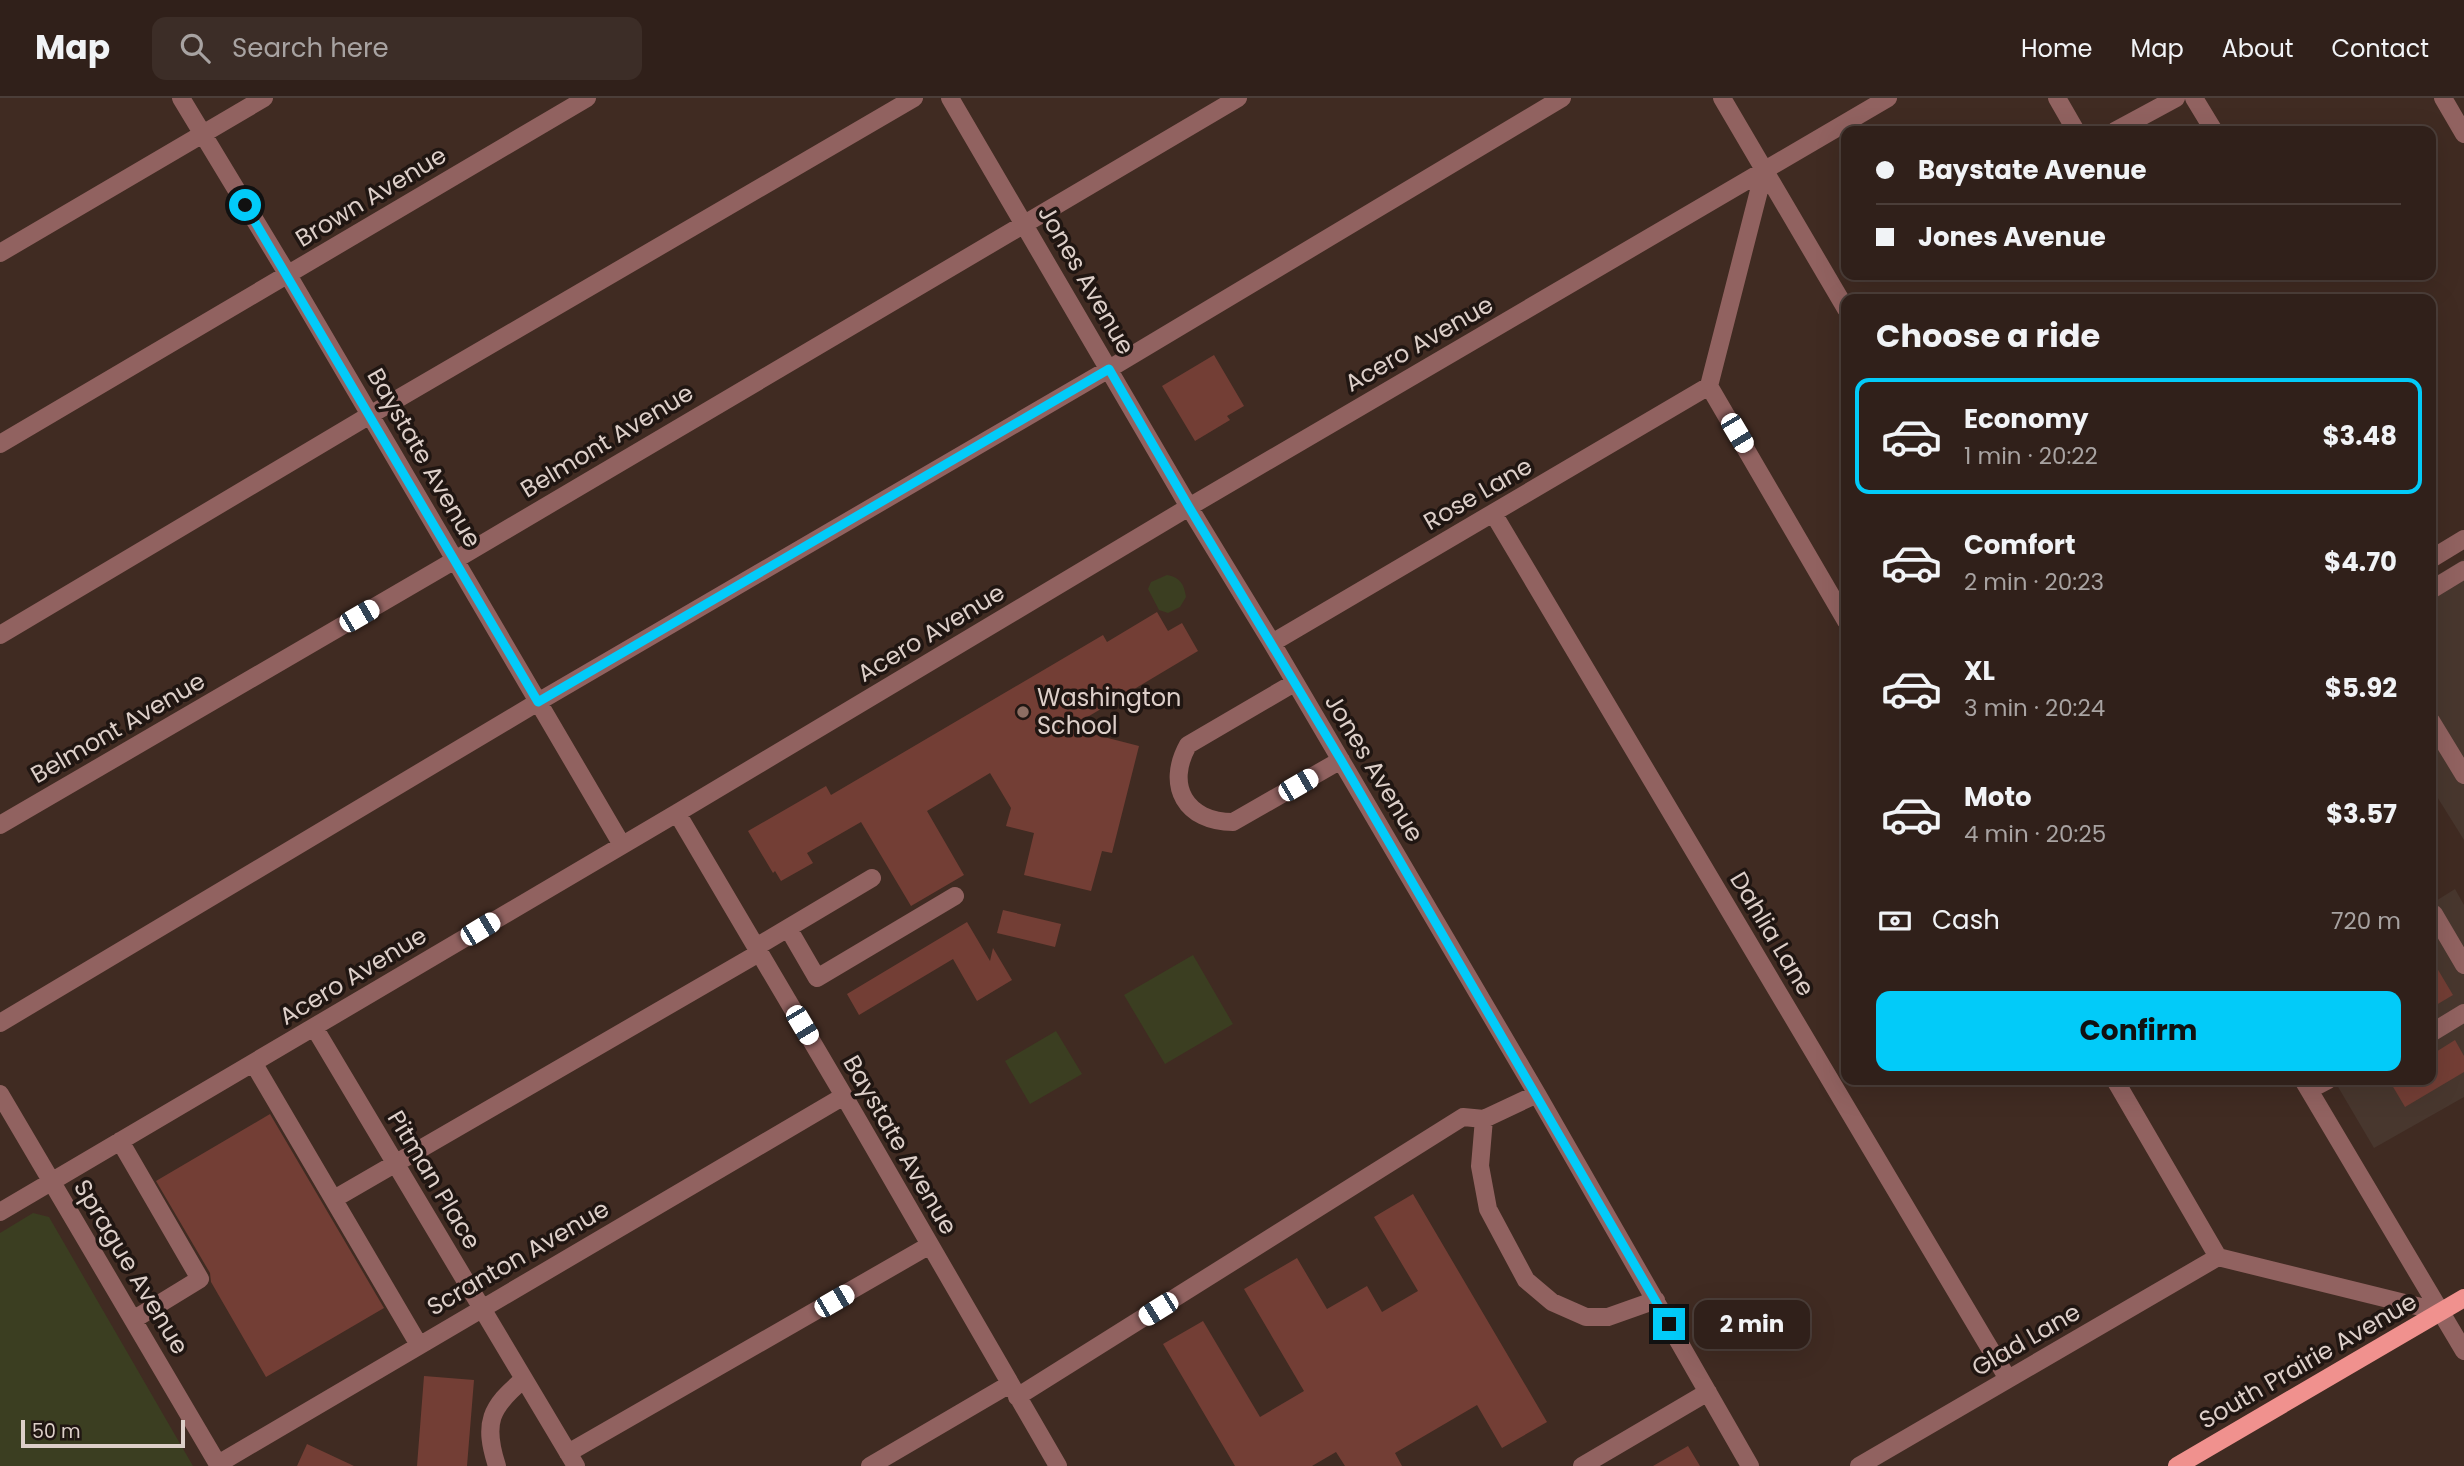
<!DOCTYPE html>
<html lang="en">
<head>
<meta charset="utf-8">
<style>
	:root { --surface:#30201a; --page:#3c2d27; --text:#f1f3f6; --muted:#a8a3a2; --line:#4b3e39; --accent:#02cbf9 }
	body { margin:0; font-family:Poppins,sans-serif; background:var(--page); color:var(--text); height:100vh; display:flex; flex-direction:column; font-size:26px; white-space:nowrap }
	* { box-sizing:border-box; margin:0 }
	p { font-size:23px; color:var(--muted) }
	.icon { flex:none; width:38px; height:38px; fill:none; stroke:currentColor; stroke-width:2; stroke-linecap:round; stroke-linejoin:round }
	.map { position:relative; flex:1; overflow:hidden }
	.drawer { position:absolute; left:1841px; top:196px; width:595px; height:791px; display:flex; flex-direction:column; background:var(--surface); border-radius:14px; box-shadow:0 7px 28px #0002,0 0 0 2px var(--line) }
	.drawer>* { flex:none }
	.top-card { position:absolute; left:1841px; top:28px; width:595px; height:154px; border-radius:14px; box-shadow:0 7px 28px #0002,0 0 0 2px var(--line); display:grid; align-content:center; height:154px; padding:0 35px; background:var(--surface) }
	.scale { position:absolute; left:21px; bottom:18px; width:164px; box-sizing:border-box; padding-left:7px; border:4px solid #ddcfc9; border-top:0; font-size:19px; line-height:24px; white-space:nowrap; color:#ddcfc9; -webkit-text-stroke:5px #201612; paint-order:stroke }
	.end { position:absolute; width:32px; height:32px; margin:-16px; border:9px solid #02cbf9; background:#111; box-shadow:0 0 0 4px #111 }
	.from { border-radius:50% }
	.bubble { position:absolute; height:49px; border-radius:14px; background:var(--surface); box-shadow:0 7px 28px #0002,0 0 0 2px var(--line); font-size:23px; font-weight:700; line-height:49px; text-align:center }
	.car { position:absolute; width:21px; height:42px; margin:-21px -10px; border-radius:9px; box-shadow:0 0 5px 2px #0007; background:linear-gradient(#fff 24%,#345 0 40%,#fff 0 76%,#345 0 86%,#fff 0) }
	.top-card b { display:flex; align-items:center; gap:24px; height:66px; font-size:26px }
	.top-card b+b { border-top:2px solid var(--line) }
	.top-card i { width:18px; height:18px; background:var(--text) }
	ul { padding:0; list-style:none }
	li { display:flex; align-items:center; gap:21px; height:116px; margin:0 14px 10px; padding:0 21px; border:4px solid transparent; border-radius:14px }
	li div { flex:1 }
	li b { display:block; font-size:26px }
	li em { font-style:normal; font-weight:700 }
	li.active { border-color:var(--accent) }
	li>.icon { width:63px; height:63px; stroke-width:1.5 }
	h2 { padding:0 35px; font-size:32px; line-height:84px }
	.pay { display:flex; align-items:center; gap:18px; height:77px; padding:0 35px; font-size:26px }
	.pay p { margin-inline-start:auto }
	.button { display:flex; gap:14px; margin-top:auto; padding:14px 35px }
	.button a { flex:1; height:80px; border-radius:14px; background:var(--accent); color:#111; font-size:28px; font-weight:700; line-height:80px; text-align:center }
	header { display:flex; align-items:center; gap:42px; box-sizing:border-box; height:98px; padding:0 35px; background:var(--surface); border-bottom:2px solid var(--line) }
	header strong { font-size:33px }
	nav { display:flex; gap:38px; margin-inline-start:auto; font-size:24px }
	.search { width:490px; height:63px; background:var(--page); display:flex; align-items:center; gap:18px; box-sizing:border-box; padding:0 24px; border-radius:14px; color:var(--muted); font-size:26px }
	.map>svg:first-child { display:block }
	.commercial { fill:#48372e }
	.green { fill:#3b3e21 }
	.building { fill:#733e35 }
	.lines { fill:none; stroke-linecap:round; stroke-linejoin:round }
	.minor { stroke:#916260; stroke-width:18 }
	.major { stroke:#f0918e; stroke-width:18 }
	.route { stroke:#02cbf9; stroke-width:9 }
	.education-dot { fill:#8d6e63; stroke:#201612; stroke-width:2.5 }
	.labels { text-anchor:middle; stroke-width:7; stroke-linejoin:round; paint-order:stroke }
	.street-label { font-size:24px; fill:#ddcfc9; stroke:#201612 }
	.poi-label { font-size:24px; fill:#ddcfc9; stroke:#201612; text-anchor:start }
</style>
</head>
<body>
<header>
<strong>Map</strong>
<div class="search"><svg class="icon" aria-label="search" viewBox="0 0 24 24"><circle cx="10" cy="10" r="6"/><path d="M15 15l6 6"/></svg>Search here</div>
<nav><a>Home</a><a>Map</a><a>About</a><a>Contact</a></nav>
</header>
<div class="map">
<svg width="2464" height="1368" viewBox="0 0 2464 1368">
	<rect width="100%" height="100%" fill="#402b22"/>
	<path class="commercial" d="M2464,461V742L2431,689V481Z
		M2455,791L2464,807V999L2374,1050L2334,982H2431V806Z"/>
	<path class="green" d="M1167,477C1180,479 1184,486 1186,499L1180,509L1168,515L1159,512L1148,491L1151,484Z
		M1193,857L1233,926L1165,966L1124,897Z
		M1056,933L1082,976L1030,1006L1005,963Z
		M33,1115L49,1119L193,1368H0V1135Z"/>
	<path class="building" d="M1214,257L1244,308L1227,318L1230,322L1195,343L1162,288Z
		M1157,514L1168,533L1182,525L1198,553L1069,630L1139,648L1112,755L1102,753L1091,793L1024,777L1034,735L1006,728L1011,710L990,675L927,713L964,777L911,808L861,724L807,755L813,765L781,783L775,773L773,775L748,733L826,688L831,697L1103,537L1107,544Z
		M1003,812L1061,826L1055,849L997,835Z
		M967,824L990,863L993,850L1012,882L977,903L953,861L859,917L847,896Z
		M2431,860L2453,897L2431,910Z
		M2455,942L2464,958V974L2405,1009L2389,982H2431V957Z
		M270,1016L384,1210L266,1279L211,1184L210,1175L156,1083Z
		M1413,1096L1547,1324L1502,1350L1477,1307L1395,1355L1402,1368H1345L1336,1354L1312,1368H1235L1163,1246L1203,1223L1260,1319L1304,1293L1244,1191L1297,1160L1327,1211L1367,1188L1382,1214L1418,1193L1374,1119Z
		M424,1278L474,1282L467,1368H417Z
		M307,1346L354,1368H297Z
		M1688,1348L1700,1368H1653Z"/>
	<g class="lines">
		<path class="minor" d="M181,0L288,177L622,747
			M950,0L1189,409L1272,545L1537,996L1750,1368
			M1722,0L1846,211
			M2057,0L2076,33
			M2194,0L2214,33
			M2443,0L2464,36
			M2115,33L2176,0
			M1764,73L1709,288L1846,523
			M0,155L264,0
			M0,346L587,0
			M1493,415L2008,1281
			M2431,461L2464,441
			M2431,492L2464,472
			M0,537L370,317L914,0
			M1272,545L1709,288
			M1294,585L1188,647C1165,688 1186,724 1233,724L1341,662
			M2431,623L2464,677
			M677,715L844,998L1058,1368
			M0,727L455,462L1238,0
			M2431,818L2434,816L2464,867
			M788,830L817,880L955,798
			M756,849L872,780
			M0,925L538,604L1109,271L1562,0
			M314,929L576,1368
			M2431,935L2464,915
			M254,966L419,1247
			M2115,982L2218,1159L2441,1214
			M2303,982L2464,1253
			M2309,992L2328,982
			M0,996L219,1368
			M1484,1021L1480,1068L1488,1111L1526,1182L1552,1204L1586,1219H1608L1656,1202
			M120,1043L200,1181L133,1222
			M334,1101L759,855
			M0,1114L677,715L1189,409L1888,0
			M1017,1299L1463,1019L1484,1021L1537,996
			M568,1355L930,1147
			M218,1366L844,998
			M497,1368C483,1325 490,1309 524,1281
			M870,1368L1010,1286
			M1582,1368L1708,1294
			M1859,1368L2218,1159"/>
		<path class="major" d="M2177,1368L2464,1200"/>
	</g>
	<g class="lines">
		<path class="route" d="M245,107L538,604L1109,271L1189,409L1341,662L1669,1226"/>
	</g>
	<circle class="education-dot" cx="1023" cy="614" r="7"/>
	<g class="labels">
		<g class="street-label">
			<text transform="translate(371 99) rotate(-31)" y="8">Brown Avenue</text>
			<text transform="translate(1086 182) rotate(60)" y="8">Jones Avenue</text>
			<text transform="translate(1419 246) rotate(-30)" y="8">Acero Avenue</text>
			<text transform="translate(607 343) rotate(-31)" y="8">Belmont Avenue</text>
			<text transform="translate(424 360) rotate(60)" y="8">Baystate Avenue</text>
			<text transform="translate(1478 396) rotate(-30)" y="8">Rose Lane</text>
			<text transform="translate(931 535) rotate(-31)" y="8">Acero Avenue</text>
			<text transform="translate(118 630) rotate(-30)" y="8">Belmont Avenue</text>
			<text transform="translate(1374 670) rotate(59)" y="8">Jones Avenue</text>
			<text transform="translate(1772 836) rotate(59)" y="8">Dahlia Lane</text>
			<text transform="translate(353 878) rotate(-31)" y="8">Acero Avenue</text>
			<text transform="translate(900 1047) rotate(60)" y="8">Baystate Avenue</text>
			<text transform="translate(434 1082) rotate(59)" y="8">Pitman Place</text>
			<text transform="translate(518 1160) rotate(-30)" y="8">Scranton Avenue</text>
			<text transform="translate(131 1169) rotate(59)" y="8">Sprague Avenue</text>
			<text transform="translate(2026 1242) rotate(-30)" y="8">Glad Lane</text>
			<text transform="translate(2308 1263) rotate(-30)" y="8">South Prairie Avenue</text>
		</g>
		<g class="poi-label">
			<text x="1037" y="608">Washington<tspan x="1037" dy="28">School</tspan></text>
		</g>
	</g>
</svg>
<div class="scale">50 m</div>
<i class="end from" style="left:245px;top:107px"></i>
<i class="end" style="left:1669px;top:1226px"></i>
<div class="bubble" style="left:1694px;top:1202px;width:116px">2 min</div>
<i class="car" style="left:1737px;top:335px;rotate:149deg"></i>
<i class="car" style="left:359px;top:518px;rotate:60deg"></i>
<i class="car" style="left:1298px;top:687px;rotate:60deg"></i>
<i class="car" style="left:480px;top:831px;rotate:59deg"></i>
<i class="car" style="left:802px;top:927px;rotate:149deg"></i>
<i class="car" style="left:834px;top:1203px;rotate:60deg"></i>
<i class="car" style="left:1158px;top:1211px;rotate:238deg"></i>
<div class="top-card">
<b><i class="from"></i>Baystate Avenue</b>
<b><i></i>Jones Avenue</b>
</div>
<section class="drawer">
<h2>Choose a ride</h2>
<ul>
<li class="active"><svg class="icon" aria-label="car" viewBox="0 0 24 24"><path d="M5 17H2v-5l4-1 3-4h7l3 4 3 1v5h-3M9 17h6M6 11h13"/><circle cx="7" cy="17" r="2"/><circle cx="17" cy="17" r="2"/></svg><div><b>Economy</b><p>1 min · 20:22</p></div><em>$3.48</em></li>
<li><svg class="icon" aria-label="car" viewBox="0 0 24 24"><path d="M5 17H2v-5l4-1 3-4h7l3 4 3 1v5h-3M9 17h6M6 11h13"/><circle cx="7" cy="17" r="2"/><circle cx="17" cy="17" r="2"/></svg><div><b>Comfort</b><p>2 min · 20:23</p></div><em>$4.70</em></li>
<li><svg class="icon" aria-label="car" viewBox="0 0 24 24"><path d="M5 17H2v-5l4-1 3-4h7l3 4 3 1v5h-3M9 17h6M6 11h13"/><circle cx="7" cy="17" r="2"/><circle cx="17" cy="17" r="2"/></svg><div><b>XL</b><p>3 min · 20:24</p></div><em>$5.92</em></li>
<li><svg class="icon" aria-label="car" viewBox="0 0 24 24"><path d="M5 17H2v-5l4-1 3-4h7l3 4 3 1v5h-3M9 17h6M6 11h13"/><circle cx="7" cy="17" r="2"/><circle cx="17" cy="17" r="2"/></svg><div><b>Moto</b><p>4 min · 20:25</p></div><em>$3.57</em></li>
</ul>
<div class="pay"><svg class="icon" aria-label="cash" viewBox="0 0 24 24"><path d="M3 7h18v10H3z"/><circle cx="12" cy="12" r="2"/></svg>Cash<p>720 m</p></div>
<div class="button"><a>Confirm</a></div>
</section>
</div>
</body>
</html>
